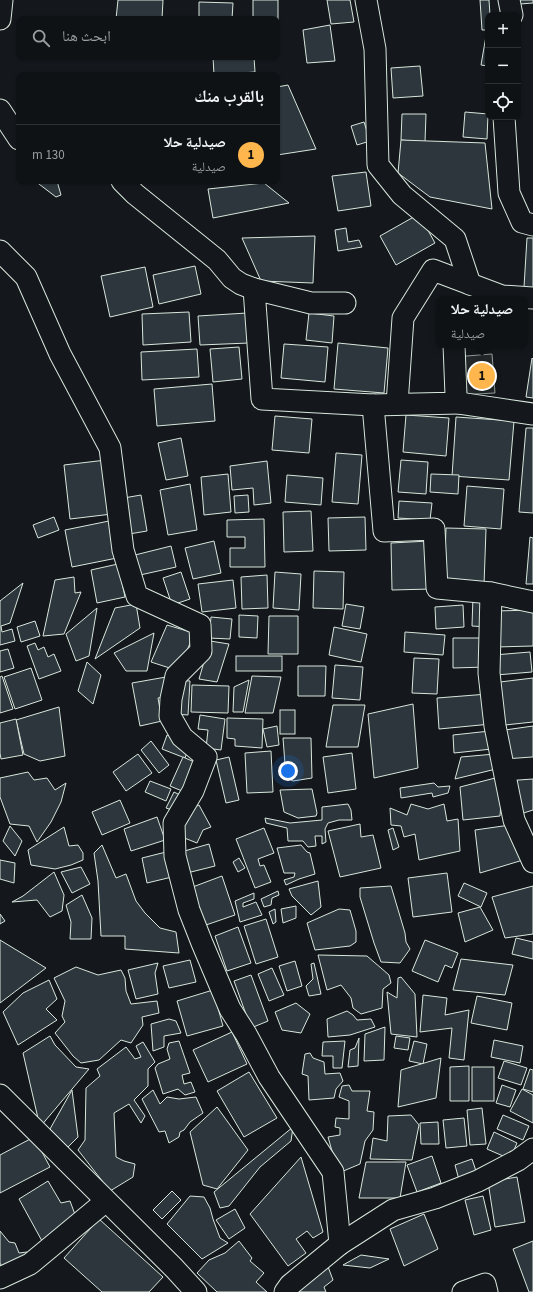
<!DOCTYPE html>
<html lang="ar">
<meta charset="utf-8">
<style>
body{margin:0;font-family:"Source Sans 3","Noto Naskh Arabic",sans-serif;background:#1d2022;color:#f1f3f6;direction:rtl}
.controls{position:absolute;right:12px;top:12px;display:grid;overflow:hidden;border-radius:8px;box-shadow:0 1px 3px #0004}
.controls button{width:36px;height:36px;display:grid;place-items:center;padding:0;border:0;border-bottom:1px solid #2f3234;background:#0f1215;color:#f1f3f6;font:20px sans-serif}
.you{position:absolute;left:288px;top:771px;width:14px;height:14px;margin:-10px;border:3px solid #fff;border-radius:50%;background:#1a73e8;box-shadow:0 0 0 6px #1a73e833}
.badge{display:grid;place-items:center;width:26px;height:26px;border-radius:50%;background:#ffb74d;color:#111;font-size:13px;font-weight:700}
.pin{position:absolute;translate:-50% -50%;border:2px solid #fff;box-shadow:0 1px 4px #0006}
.popup{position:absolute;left:436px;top:296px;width:92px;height:52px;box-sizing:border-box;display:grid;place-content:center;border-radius:8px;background:#0f1215;filter:drop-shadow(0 1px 3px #0005);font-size:13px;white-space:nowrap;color:#9b9ea0}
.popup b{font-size:15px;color:#f1f3f6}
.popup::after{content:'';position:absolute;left:50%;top:100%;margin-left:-8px;border:8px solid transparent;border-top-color:#0f1215}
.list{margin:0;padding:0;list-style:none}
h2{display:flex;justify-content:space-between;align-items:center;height:52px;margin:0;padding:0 16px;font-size:17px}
h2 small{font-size:13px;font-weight:400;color:#9b9ea0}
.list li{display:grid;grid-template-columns:26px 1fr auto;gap:12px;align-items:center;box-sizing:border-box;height:60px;padding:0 16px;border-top:1px solid #2f3234}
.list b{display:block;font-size:15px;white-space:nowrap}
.list p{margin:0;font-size:13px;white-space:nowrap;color:#9b9ea0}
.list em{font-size:13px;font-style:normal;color:#9b9ea0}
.icon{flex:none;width:22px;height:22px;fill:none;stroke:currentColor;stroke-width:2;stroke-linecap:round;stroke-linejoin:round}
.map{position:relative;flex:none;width:533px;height:1292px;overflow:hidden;direction:ltr}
.search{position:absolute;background:#0f1215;box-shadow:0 1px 3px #0004;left:16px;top:16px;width:264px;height:44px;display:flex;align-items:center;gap:10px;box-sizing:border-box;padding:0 14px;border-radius:8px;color:#9b9ea0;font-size:15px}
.panel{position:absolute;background:#0f1215;box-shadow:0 1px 3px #0004;left:16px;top:72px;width:264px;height:112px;border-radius:8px;direction:rtl}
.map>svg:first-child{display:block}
.parking{fill:#24282b;stroke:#939e99}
.building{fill:#2c363c;stroke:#d8e6dc}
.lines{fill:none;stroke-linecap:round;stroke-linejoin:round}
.minor-casing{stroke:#d8e6dc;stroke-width:23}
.minor{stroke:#14181c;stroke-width:21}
</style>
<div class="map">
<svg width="533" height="1292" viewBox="0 0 533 1292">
<rect width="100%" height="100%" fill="#14181c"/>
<polygon class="parking" points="492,354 495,393 456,395 454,357"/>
<g class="building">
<polygon points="118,0 163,0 162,19 116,19"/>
<polygon points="253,0 278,0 278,23 277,23 277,19 253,19"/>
<polygon points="327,0 350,0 354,22 331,24"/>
<polygon points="480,0 489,0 490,15 488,15 488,30 482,30"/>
<polygon points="519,0 533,0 533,3 520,4"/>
<polygon points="199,2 233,3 232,19 199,19"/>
<polygon points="330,25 335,61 307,63 303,30"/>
<polygon points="486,36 488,36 488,66 481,65"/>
<polygon points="213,57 254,57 255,72 214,75"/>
<polygon points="420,66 423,96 393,98 391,68"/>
<polygon points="288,85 316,149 277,155 277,87"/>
<polygon points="465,112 488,114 487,139 463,137"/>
<polygon points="402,114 426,114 425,142 401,140"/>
<polygon points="364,122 370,141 357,145 351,126"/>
<polygon points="401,140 485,143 492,209 430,197 398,173"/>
<polygon points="366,172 371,206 338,211 332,176"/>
<polygon points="35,181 57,181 61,195 56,197"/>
<polygon points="206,181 250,181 206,183"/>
<polygon points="264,183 289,203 213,218 208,189"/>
<polygon points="419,214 435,243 396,265 380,236"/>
<polygon points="346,228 348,242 359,240 362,247 338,251 335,230"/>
<polygon points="315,236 313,283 261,281 242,238"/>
<polygon points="527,238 533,238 533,288 524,287"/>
<polygon points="195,266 201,294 159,304 153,275"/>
<polygon points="145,267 153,307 110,317 101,276"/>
<polygon points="189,312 191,342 143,345 142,314"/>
<polygon points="247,313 249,343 200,345 198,316"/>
<polygon points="309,313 334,316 332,343 306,340"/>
<polygon points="338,343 388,348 384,393 334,389"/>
<polygon points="284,344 328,347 325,382 281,378"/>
<polygon points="239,347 242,379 213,382 210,349"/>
<polygon points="197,349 199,377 142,380 141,352"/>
<polygon points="532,358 533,359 533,398 526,397"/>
<polygon points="212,384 215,421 157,426 154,389"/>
<polygon points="406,415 449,418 446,456 403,452"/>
<polygon points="275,416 312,419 309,453 272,450"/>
<polygon points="456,417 514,421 509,480 452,476"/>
<polygon points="526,428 533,428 533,513 519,512"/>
<polygon points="181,438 188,476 166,480 158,443"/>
<polygon points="336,453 362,455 358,504 332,502"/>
<polygon points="106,460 112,514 70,519 64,465"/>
<polygon points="401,460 428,462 426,494 398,492"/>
<polygon points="267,461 271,503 254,505 253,488 232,490 230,466"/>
<polygon points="228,474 231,512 204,515 201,477"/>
<polygon points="431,474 459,475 458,494 430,492"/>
<polygon points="287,475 323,478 321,505 285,502"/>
<polygon points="190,484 197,530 168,535 160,490"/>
<polygon points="467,486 504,489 501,529 464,526"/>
<polygon points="141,495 147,531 123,535 118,499"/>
<polygon points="248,495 249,512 235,513 234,496"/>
<polygon points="399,501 432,503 430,520 398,518"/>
<polygon points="311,511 313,551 284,552 283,512"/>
<polygon points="54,517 59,530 38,538 33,525"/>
<polygon points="365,517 366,550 329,551 328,518"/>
<polygon points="264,519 265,567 230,567 230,548 245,548 245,537 227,537 227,520"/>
<polygon points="109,521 117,558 72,567 65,530"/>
<polygon points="446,528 486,529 484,585 444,584"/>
<polygon points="530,537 533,538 533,584 526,584"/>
<polygon points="214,541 221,573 193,579 185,548"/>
<polygon points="429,541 431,589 392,590 391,543"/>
<polygon points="171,546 176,567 140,575 135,555"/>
<polygon points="118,564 125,597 97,603 91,570"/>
<polygon points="314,571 344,572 343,609 313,608"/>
<polygon points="181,572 190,599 172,605 163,578"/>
<polygon points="275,572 301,574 299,610 273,608"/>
<polygon points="267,575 268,608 242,609 241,577"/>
<polygon points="74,577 75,593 81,592 64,634 43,636 55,580"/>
<polygon points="233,580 236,608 202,612 198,584"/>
<polygon points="23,583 10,623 1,626 2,632 12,629 15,641 0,645 0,601"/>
<polygon points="473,596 489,596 488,627 472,626"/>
<polygon points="136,604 140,628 95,659 115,608"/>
<polygon points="346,604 364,607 360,629 342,626"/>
<polygon points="463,605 464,627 436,629 435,607"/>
<polygon points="97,608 89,656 76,661 66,634"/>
<polygon points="533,610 533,646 496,647 495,611"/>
<polygon points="239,615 258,616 257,638 239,637"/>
<polygon points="269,616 298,616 298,654 268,654"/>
<polygon points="211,617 232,619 230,639 209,638"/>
<polygon points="35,621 40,636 21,642 17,627"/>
<polygon points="167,625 194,633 179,671 151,662"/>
<polygon points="334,627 367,634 361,662 329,655"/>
<polygon points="405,632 445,635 443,655 404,652"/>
<polygon points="154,633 147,671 126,671 114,653"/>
<polygon points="453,638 486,638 486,667 453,668"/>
<polygon points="210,641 229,644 217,682 199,679"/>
<polygon points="35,643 38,650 44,647 48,657 54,654 61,671 39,679 27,646"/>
<polygon points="8,649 14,668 0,672 0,651"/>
<polygon points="530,652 532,672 496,675 494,655"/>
<rect x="236" y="656" width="46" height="15"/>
<polygon points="414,658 439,659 437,694 412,693"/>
<polygon points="87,662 101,675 93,704 78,691"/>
<polygon points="335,665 363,667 360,700 332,698"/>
<polygon points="298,666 326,666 325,696 298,696"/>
<polygon points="31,668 42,700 15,709 4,677"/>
<polygon points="2,676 13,709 0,713 0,677"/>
<polygon points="252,676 281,677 273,713 245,713"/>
<polygon points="166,677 169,696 158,698 162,721 140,726 132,683"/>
<polygon points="533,678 533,722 505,725 500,682"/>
<polygon points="177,680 190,681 188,715 175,714"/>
<polygon points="249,680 243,712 233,712 234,687"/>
<polygon points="192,685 229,686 228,713 191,712"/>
<polygon points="488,694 491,724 439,729 437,698"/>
<polygon points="413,704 418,768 374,778 368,714"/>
<polygon points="333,705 365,705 358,747 326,747"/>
<polygon points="59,707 65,756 40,761 24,754 16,720"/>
<rect x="280" y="710" width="15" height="24"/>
<polygon points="200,715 225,719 221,750 206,748 208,730 198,729"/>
<polygon points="227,718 263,719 262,748 235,746 235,739 227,738"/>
<polygon points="16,719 23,755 1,759 0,753 0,723"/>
<polygon points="277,726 279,745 267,747 263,729"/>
<polygon points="533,726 533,765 511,768 505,730"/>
<polygon points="490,731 492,749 454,753 453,735"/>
<polygon points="167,735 190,744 185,758 162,749"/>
<polygon points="283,738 311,738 312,778 293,781 286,777"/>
<polygon points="151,741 169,765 159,773 141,750"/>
<polygon points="271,751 273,792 247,793 245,753"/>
<polygon points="352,753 356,789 328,793 323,757"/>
<polygon points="138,754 152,773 126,791 113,772"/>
<polygon points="495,754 496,769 455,779 461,757"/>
<polygon points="183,757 199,764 187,793 170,786"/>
<polygon points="229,757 239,800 226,803 216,760"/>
<polygon points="28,772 34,780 47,778 55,790 66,783 61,802 51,822 37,842 29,826 10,824 0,797 0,778"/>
<polygon points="533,773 533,810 514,816 515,776"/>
<polygon points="503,776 500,816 463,820 460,787"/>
<polygon points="150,781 171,789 166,801 145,792"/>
<polygon points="434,783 438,787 450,786 448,793 433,797 432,793 401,798 400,788"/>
<polygon points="312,789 317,813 316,816 298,818 284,812 280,790"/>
<polygon points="174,792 182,796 175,811 166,808"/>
<polygon points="120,800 130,823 102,835 92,812"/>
<polygon points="348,804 351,810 352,820 339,820 328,823 325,829 326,842 322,844 322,836 315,836 316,846 308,847 303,841 288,841 287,828 266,823 265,818 290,823 322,820 322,807"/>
<polygon points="411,804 428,809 444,804 447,821 458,819 460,851 419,860 415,834 404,837 401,826 391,825 390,808 407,815"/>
<polygon points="199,805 211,827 203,830 197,843 182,837 180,824 190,809"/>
<polygon points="157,817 165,840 131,851 124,829"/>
<polygon points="360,824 361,837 373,835 381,868 340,877 328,831"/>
<polygon points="510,825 523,860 480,873 475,830"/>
<polygon points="10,826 22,841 15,856 3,841"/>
<polygon points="64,827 69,846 78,845 83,853 83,860 71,865 55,869 31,865 28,850"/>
<polygon points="264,828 274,853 258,859 260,866 264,865 271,882 255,888 236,839"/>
<polygon points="393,828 399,847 393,850 388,830"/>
<polygon points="209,844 215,866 187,873 181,852"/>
<polygon points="102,845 116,878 126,874 136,901 145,913 160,928 176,932 179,953 125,949 125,936 101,936 98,881 94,853"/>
<polygon points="301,845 307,852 310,853 315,874 299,879 286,885 284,880 294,877 295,873 284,873 277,848"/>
<polygon points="170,851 176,876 147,883 142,858"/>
<polygon points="239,858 245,868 238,872 233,862"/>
<polygon points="0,860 15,863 14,883 0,879"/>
<polygon points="81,867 90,884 72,893 61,872"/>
<polygon points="54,872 64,895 62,911 50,917 37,900 12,902 23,896"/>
<polygon points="447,873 452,912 413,917 408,878"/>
<polygon points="222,876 235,915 203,926 190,888"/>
<polygon points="318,881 321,907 311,915 292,896 289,889"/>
<polygon points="464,883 487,893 481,907 458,896"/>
<polygon points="391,886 405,933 406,942 410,949 400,963 381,962 374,943 360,897 360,888"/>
<polygon points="533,886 533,934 505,938 492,897"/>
<polygon points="278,891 279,895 272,898 271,905 264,907 261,899"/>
<polygon points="254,893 254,899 243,903 243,907 256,902 262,915 240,922 235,901"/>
<polygon points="82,895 92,918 91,939 70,939 71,922 66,905"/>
<polygon points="296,906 296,918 283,923 281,909"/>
<polygon points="480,907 493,930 465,942 458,913"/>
<polygon points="275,909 276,922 273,924 269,912"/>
<polygon points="339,909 350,910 356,931 356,942 350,946 315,950 307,923"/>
<polygon points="0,914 5,921 0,924"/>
<polygon points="266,919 278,957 256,964 244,926"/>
<polygon points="238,927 251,963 227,971 215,936"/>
<polygon points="516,938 533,942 533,959 512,954"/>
<polygon points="0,940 46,968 0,1003"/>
<polygon points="425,940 458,953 452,968 445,965 438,982 412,971"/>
<polygon points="318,955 367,956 381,968 389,975 391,983 383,989 382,1008 361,1014 353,1008 351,998 341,985 327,990"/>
<polygon points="461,959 513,965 505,995 453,990"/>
<polygon points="190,960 196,982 169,988 163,966"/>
<polygon points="295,961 302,986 287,991 279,966"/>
<polygon points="158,963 155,973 158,994 136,999 128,970"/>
<polygon points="314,963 321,994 309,996 306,986 313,979 311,964"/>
<polygon points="76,967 98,975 121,970 125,978 126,991 131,1004 157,1001 159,1013 142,1017 143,1025 131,1043 121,1040 99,1060 81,1063 73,1056 55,1033 65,1022 62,1016 65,1001 54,978"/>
<polygon points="272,968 284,995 269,1001 258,974"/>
<polygon points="251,975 268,1021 251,1028 234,981"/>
<polygon points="401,977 415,994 417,1037 391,1034 387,992 397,998 398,978"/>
<polygon points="49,980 57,999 46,1009 57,1020 18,1045 3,1012 23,993"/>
<polygon points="213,990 223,1026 187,1036 177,1001"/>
<polygon points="423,995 447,998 445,1015 469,1010 464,1060 449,1058 452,1028 420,1032"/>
<polygon points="477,996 512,1003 507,1030 471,1023"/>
<polygon points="296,1003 310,1014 301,1033 282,1030 275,1012"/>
<polygon points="347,1011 353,1015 357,1020 371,1019 375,1027 350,1035 328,1037 327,1019"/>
<polygon points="169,1019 176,1021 181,1033 164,1036 164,1047 153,1051 151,1024"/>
<polygon points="385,1027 384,1060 364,1061 365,1034"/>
<polygon points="232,1032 247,1064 208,1082 193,1050"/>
<polygon points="50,1036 55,1045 76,1067 89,1069 40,1127 23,1053"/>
<polygon points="396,1036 410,1038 408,1050 394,1048"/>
<polygon points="359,1038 358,1066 348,1067 350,1050 355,1048"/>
<polygon points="494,1040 523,1046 520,1063 491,1057"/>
<polygon points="179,1041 190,1073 182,1075 184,1084 191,1082 195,1092 185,1095 178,1089 163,1094 155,1068 158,1064 170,1059 167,1049 169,1043"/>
<polygon points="345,1041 342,1068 333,1068 333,1056 322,1056 323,1042"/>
<polygon points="414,1041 427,1044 423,1064 409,1061"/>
<polygon points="143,1042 155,1062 148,1069 148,1086 134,1100 145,1116 141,1123 129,1104 114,1113 116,1157 124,1161 135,1164 133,1177 110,1191 78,1150 85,1140 86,1088 100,1076 97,1069 126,1047 135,1059 141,1057 136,1046"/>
<polygon points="310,1053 313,1058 324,1062 325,1074 340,1073 343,1081 336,1089 334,1098 309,1100 308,1076 302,1074 305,1054"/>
<polygon points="441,1058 436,1098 398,1107 401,1070"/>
<polygon points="504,1061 527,1068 521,1085 498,1078"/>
<polygon points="469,1066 469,1101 450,1101 450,1067"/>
<rect x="472" y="1067" width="22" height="34"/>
<polygon points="530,1069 533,1070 533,1092 523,1089"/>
<polygon points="249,1072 277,1118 244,1137 217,1091"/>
<polygon points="349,1085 352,1091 370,1091 367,1111 374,1112 373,1130 365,1141 360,1164 341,1172 334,1158 328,1137 340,1135 340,1128 335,1127 336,1118 349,1119 349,1101 339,1097 342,1086"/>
<polygon points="502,1085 516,1090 510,1107 496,1103"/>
<polygon points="522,1089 533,1095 533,1123 510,1111"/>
<polygon points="72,1090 78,1137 68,1147 50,1129"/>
<polygon points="153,1090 160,1104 167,1097 179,1099 196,1097 203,1113 190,1122 184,1130 180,1132 179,1137 169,1143 165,1131 159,1132 142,1099"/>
<polygon points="217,1107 248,1150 217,1189 203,1185 190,1132"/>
<polygon points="482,1108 486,1144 470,1145 467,1110"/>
<polygon points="411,1115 419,1125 412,1160 370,1159 373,1138 387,1141 388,1116"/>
<polygon points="503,1115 529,1126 523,1140 497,1129"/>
<polygon points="464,1118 467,1146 446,1148 443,1120"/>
<polygon points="438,1122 439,1144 421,1144 420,1123"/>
<polygon points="293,1127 291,1141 260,1167 229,1206 220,1208 214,1192"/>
<polygon points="494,1132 517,1143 510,1159 487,1149"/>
<polygon points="34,1137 50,1167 0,1193 0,1155"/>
<polygon points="432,1156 441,1183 417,1192 407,1165"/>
<polygon points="301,1157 323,1232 313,1238 307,1231 296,1239 306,1253 288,1266 250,1214"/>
<polygon points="472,1159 477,1174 459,1180 455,1165"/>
<polygon points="366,1162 406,1162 400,1198 359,1198"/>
<polygon points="517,1177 525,1222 495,1227 488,1182"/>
<polygon points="48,1181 61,1203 70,1201 77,1220 42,1241 19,1199"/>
<polygon points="172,1191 181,1200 162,1219 153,1210"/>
<polygon points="190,1196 204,1197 210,1208 213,1219 220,1238 228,1243 202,1259 167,1224"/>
<polygon points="483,1196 491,1230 474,1235 465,1200"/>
<polygon points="235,1209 245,1228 229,1239 216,1220"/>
<polygon points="424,1214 438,1249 404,1266 390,1229"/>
<polygon points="99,1219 163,1277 149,1292 102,1292 64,1258"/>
<polygon points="0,1231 9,1242 15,1243 19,1253 27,1252 28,1259 3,1269 0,1263"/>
<polygon points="239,1241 252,1258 250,1261 264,1273 256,1282 267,1292 217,1292 197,1273 209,1260 225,1253"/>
<polygon points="533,1241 533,1292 529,1292 513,1249"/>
<polygon points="361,1255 389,1259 370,1268 343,1265"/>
<polygon points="327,1264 333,1280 324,1287 326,1292 297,1292"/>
</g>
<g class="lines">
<g class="minor-casing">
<g id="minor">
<polyline points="366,0 375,49 378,165 402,195 455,239 470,284"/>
<polyline points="509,0 512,15"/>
<polyline points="0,19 2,0"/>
<polyline points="0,110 19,139"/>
<polyline points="504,117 509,193 522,222 533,225"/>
<polyline points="122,181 135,194 217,260 232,278 241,284 254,289"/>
<polyline points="0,251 26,277 60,354 110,448 123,550 137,596 200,625 201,651 176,676 171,699 170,716 182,737 206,757 193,791 174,823 175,856 189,910 202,943 230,1009 246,1034 269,1077 333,1172 340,1244"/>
<polyline points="345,303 311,303 254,289 262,399 373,405"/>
<polyline points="454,345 456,395 459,403 373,405 384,531 434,529 437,588 491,593 533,602"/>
<polyline points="459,403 533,414"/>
<polyline points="397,404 403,318 433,270 502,296 533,298"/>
<polyline points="491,593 489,673 495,726 514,820 533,862"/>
<polyline points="505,770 533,768"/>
<polyline points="0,1095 174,1268 196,1292"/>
<polyline points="0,1278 30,1264 106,1201"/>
<polyline points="285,1292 290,1285 340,1244 393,1210 435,1198 478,1181 518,1160 533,1149"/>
<polyline points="463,1292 485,1284 487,1292"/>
</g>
</g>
<use href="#minor" class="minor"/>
</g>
</svg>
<div class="controls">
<button>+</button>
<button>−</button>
<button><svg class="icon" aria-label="locate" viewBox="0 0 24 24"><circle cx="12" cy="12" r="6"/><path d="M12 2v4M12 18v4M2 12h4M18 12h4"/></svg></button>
</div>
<div class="you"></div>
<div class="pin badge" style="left:482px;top:376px">1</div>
<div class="popup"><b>صيدلية حلا</b>صيدلية</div>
<div class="search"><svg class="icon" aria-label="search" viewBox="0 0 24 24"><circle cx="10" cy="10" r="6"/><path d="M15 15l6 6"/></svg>ابحث هنا</div>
<section class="panel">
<h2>بالقرب منك<small></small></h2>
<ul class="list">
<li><span class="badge">1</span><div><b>صيدلية حلا</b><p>صيدلية</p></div><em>130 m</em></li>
</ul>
</section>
</div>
